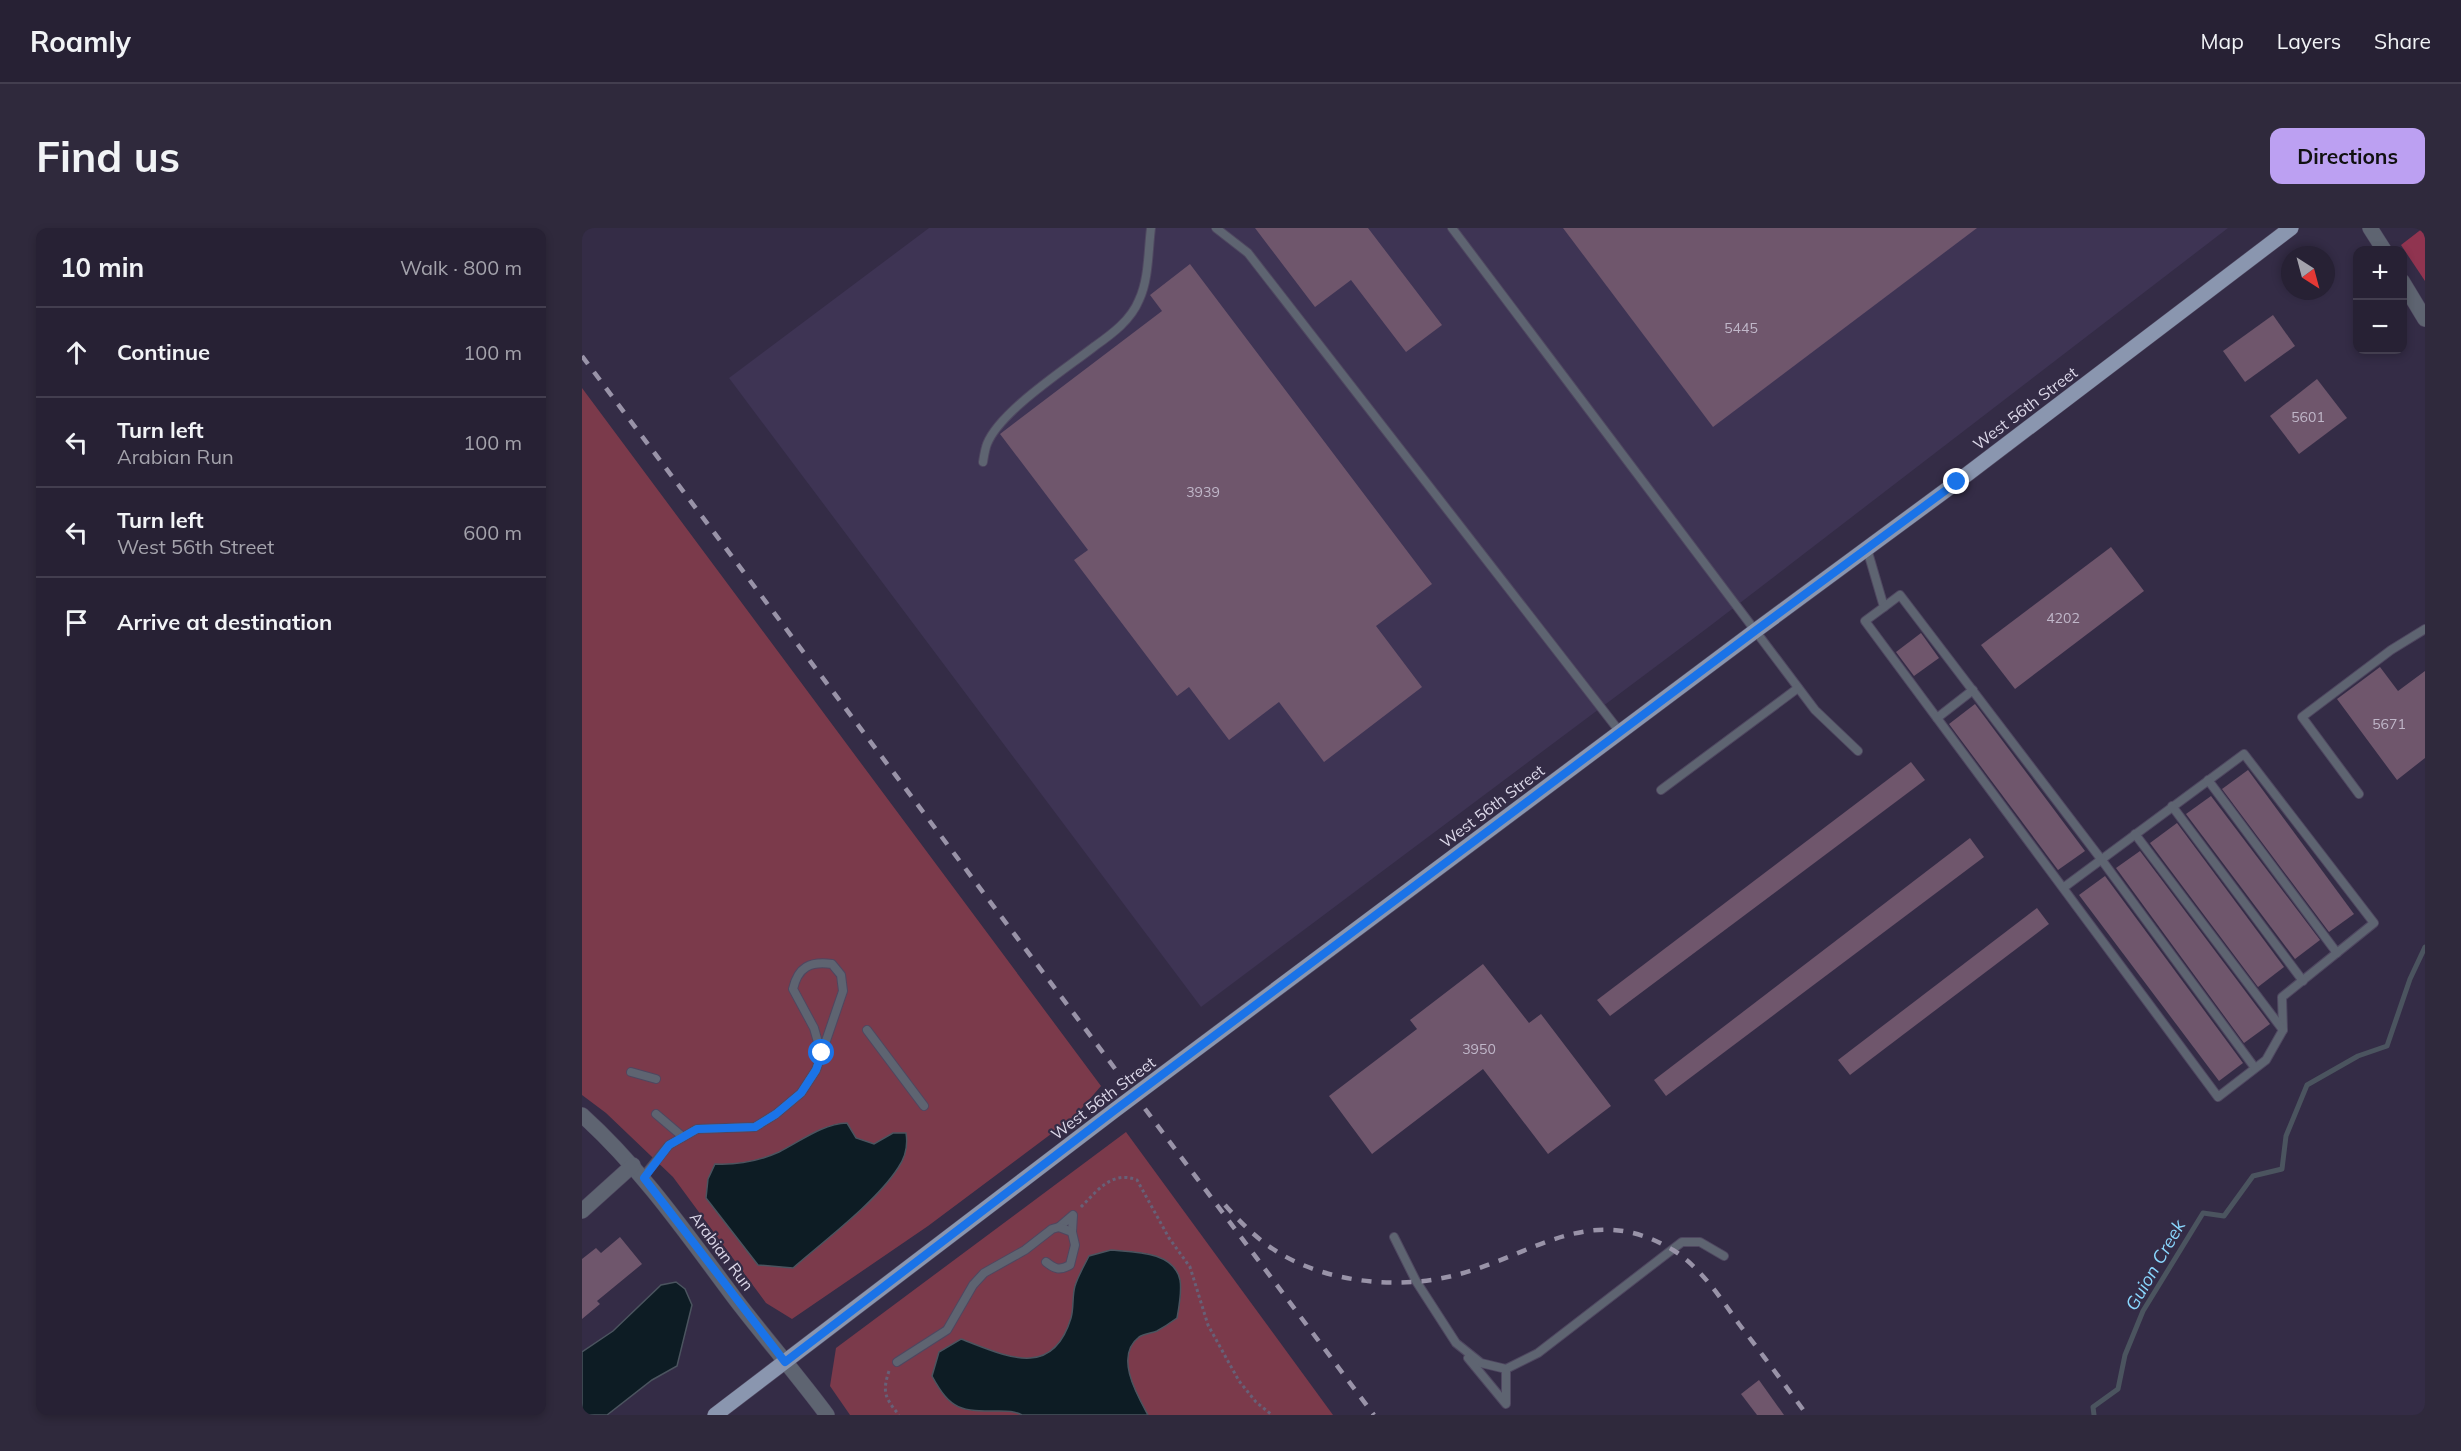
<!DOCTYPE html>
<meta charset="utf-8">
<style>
body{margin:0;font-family:Mulish,sans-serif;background:#2f293c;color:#f1f3f6}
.controls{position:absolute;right:18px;top:18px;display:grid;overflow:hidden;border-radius:12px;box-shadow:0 3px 9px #0003}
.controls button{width:54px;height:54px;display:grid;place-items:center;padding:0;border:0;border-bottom:2px solid #433e4f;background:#272134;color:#f1f3f6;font:30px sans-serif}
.compass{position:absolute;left:1699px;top:18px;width:54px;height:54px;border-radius:50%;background:#272134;box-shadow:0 3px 9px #0003;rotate:144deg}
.stop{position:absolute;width:18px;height:18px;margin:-14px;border:4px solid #1a73e8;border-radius:50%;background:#fff}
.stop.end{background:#1a73e8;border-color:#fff;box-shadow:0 2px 6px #0008}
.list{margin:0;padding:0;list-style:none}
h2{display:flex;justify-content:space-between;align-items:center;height:78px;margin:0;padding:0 24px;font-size:26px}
h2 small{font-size:20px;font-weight:400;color:#a4a3ac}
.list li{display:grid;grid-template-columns:39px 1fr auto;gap:18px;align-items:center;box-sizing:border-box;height:90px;padding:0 24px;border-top:2px solid #433e4f}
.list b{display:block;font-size:22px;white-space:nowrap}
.list p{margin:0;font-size:20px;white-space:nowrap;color:#a4a3ac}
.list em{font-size:20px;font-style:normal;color:#a4a3ac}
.icon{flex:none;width:33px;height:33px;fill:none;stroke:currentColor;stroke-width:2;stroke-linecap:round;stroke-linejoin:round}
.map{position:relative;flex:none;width:1843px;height:1187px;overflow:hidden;border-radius:12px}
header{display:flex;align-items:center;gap:36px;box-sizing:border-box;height:84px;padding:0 30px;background:#272134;border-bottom:2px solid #433e4f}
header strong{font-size:28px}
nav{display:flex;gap:33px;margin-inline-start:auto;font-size:21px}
.intro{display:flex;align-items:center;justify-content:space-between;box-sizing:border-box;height:144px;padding:0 36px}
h1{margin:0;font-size:42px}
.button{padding:15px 27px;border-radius:12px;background:#bca0f2;color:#111;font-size:21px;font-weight:700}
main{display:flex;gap:36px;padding:0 36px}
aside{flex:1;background:#272134;border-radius:12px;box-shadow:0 3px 9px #0003}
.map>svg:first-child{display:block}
.built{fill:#3e3454}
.green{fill:#7b3a4b}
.forest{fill:#903450}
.water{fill:#0d1c24;stroke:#4b545f;stroke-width:1.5}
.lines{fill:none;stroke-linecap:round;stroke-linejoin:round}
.stream{stroke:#4b545f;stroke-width:5}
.building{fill:#6f566c}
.service-casing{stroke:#4f4760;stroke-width:10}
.minor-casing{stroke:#4f4760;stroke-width:16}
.tertiary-casing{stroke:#4f4760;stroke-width:16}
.primary-casing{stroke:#4f4760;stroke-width:16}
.path{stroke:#676077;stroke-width:3;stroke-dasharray:3 3;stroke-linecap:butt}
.service{stroke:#5e6471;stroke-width:8}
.minor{stroke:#5e6471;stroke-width:15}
.tertiary{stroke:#5e6471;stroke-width:15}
.primary{stroke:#8a96af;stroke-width:15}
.rail{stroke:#9993a8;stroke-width:4.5;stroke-dasharray:10 10;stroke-linecap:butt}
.route{stroke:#1a73e8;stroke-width:8}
.labels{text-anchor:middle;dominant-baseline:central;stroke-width:4.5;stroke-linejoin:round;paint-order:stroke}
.number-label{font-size:14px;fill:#c0b7c9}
.street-label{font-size:16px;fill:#dbd7e8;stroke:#342c46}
.water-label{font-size:18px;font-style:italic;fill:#8ad7fe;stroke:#342c46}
</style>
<header>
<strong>Roamly</strong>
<nav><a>Map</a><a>Layers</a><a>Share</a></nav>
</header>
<div class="intro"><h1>Find us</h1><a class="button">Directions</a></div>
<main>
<aside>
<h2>10 min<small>Walk · 800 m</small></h2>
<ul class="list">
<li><svg class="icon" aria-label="ahead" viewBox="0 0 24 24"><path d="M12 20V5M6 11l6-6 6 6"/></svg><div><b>Continue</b></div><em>100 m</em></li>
<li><svg class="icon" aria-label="left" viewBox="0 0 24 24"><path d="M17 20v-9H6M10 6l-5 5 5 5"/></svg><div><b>Turn left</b><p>Arabian Run</p></div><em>100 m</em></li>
<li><svg class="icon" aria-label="left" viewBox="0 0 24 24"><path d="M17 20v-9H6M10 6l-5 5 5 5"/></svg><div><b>Turn left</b><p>West 56th Street</p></div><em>600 m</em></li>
<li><svg class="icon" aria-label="arrive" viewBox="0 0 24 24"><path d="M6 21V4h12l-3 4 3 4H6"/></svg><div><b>Arrive at destination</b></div></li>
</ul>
</aside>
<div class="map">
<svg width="1843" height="1187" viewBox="0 0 1843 1187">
<rect width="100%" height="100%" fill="#342c46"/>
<polygon class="built" points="347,0 1646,0 1124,401 619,779 147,150"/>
<g class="green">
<polygon points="0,160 519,858 493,888 346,998 210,1091 184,1075 91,949 24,885 0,867"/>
<polygon points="544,904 751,1187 268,1187 248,1158 254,1120"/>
</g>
<polygon class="forest" points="1841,0 1843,0 1843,53 1819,17"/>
<g class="water">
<path d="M265 895 274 910 292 916 311 905H324C326 917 323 930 316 940 294 974 242 1013 211 1040L176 1037 124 970 126 951 133 936C155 937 177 933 197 924 219 913 240 896 265 895Z"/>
<path d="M529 1022C551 1024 592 1023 598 1052 600 1064 597 1079 595 1090 588 1095 582 1099 575 1103 570 1105 562 1106 557 1109 532 1128 555 1167 566 1187H440C432 1183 426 1183 417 1183 379 1183 369 1183 350 1148L357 1124 379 1111C422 1127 470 1153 489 1090 492 1080 490 1068 493 1058 496 1048 502 1038 507 1028Z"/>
<polygon points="94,1054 103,1061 110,1077 95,1138 70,1152 25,1187 0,1187 0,1124 31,1103 79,1057"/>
</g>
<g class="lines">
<polyline class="stream" points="1512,1187 1511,1179 1536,1161 1543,1127 1561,1083 1621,985 1642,988 1671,948 1700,941 1704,908 1725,857 1776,828 1805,818 1828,751 1843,719"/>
</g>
<g class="building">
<polygon points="673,0 786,0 860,97 824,124 769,52 733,79"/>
<polygon points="981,0 1395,0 1131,199"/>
<polygon points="608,36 850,356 794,398 840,459 742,534 697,474 647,512 607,459 595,468 492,332 506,322 418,206 580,83 568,67"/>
<polygon points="1691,87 1713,118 1663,154 1641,123"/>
<polygon points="1735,151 1765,190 1717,226 1688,188"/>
<polygon points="1529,319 1562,363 1433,461 1399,417"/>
<polygon points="1339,405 1357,430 1332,448 1314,424"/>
<polygon points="1798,439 1816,463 1843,443 1843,530 1815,552 1755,471"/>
<polygon points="1393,476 1503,623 1476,642 1367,496"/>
<polygon points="1329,534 1343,552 1028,788 1015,772"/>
<polygon points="1666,542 1772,686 1747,704 1640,561"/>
<polygon points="1629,568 1738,712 1713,731 1604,586"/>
<polygon points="1595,595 1702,739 1676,759 1568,615"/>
<polygon points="1388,610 1402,629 1084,868 1072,852"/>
<polygon points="1558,623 1688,796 1662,815 1534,640"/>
<polygon points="1523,648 1661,835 1637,853 1497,667"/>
<polygon points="1455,680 1467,696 1268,847 1256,832"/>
<polygon points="901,736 947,795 959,786 1029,878 966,926 901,841 790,926 747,868 835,801 828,792"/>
<polygon points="38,1009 60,1036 15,1073 18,1076 0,1091 0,1031 14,1020 19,1025"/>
<polygon points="1177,1152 1202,1187 1175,1187 1159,1166"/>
</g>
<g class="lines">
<g class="service-casing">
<g id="service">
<polyline points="634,0 666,25 1038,504"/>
<polyline points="870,0 1233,482 1276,523"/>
<path d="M401 234C402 228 403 221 405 216 418 183 485 140 513 118 530 106 549 92 557 72 567 51 566 23 569 0"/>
<path d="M1285 321 1302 379 1283 393C1401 552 1519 711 1636 869L1684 832 1701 802 1700 769 1792 695 1662 526 1481 660"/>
<polyline points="1302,379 1318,367 1519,631 1673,840"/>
<polyline points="1355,490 1391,462"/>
<polyline points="1626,552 1755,725"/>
<polyline points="1079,562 1216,460"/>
<polyline points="1777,566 1720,489 1809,422 1843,401"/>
<polyline points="1590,578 1721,753"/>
<polyline points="1553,606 1701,802"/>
<polyline points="285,802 342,878"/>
<polyline points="49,844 74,851"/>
<polyline points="74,886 101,909"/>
<path d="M61 949 87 917 115 901 173 899 194 886 219 865 234 842 261 763 259 747 250 736C228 733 216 739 211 761L232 800 239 825"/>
<polyline points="477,999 491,987 490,1004"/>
<polyline points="812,1009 834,1053 874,1115 899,1135 924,1141 956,1125 1100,1014 1118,1014 1142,1028"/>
<polyline points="886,1130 924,1176 924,1141"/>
<path d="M315 1134 365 1102 391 1057 402 1045 443 1022 470 1001 477 999 490 1004 493 1017 488 1037C477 1043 473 1041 464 1034"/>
</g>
</g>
<g class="minor-casing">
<g id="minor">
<path d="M0 887C60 941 106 1008 154 1072 184 1111 216 1148 245 1187"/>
<polyline points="0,983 51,937"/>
</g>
</g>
<g class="tertiary-casing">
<g id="tertiary">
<polyline points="1788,0 1802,22"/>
<polyline points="1820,53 1843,91"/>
</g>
</g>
<g class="primary-casing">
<polyline id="primary" points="133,1187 533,882 1173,403 1375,254 1709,0"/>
</g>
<g class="path">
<path d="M499 979C515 963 530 942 555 952L587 1010 608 1039 626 1097 657 1153 674 1174 690 1187"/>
<path d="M307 1143C300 1164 303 1170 317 1187"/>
</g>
<use href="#service" class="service"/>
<use href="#minor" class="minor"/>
<use href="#tertiary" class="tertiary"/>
<use href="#primary" class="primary"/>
<g class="rail">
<polyline points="0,128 792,1187"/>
<path d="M643 977C658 994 675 1011 694 1023 744 1055 817 1062 874 1047 950 1028 1009 972 1091 1022 1119 1040 1138 1069 1157 1096 1180 1126 1203 1157 1225 1187"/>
</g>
</g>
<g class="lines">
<polyline class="route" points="240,825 234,842 219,865 194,886 173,899 115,901 87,917 62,950 203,1134 533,882 1173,403 1375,254"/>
</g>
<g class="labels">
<g class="number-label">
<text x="1159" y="100">5445</text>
<text x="1726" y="189">5601</text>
<text x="621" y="264">3939</text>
<text x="1481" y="390">4202</text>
<text x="1807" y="496">5671</text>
<text x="897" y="821">3950</text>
</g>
<g class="street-label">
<text transform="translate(1443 180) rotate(-37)">West 56th Street</text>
<text transform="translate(910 578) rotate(-37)">West 56th Street</text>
<text transform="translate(521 870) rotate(-37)">West 56th Street</text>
<text transform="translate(140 1023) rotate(53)">Arabian Run</text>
</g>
<g class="water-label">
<text transform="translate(1573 1037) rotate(-60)">Guion Creek</text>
</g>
</g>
</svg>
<div class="controls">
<button>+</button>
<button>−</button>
</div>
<svg class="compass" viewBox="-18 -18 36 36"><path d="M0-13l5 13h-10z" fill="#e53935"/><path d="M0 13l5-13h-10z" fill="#a4a3ac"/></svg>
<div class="stop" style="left:240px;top:825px"></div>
<div class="stop end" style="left:1375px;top:254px"></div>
</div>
</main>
